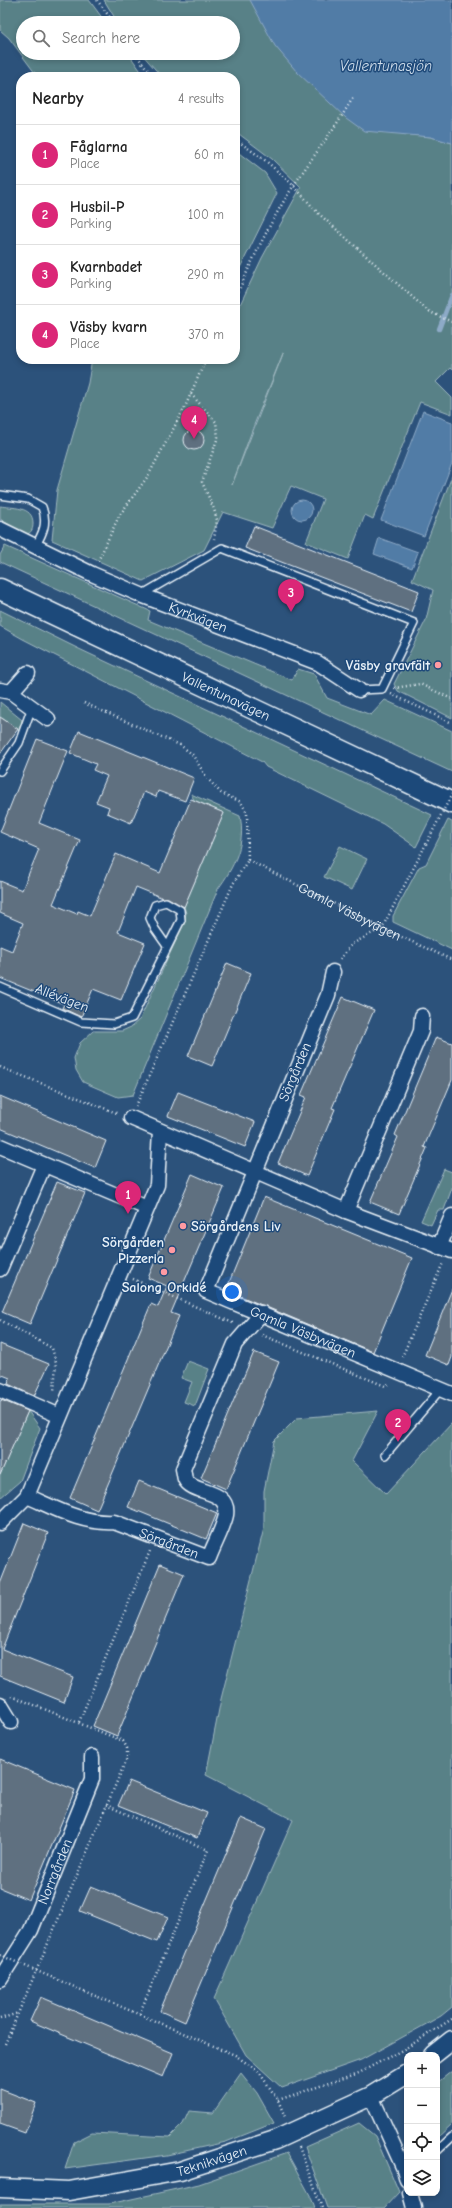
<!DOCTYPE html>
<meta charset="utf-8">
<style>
body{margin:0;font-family:"Comic Neue",sans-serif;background:#f2f2f2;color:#222}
.controls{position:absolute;right:12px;bottom:12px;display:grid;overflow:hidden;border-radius:8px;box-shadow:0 2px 6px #0003}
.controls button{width:36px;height:36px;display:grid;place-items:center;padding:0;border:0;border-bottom:1px solid #e0e0e0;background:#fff;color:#222;font:20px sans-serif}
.you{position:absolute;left:232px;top:1292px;width:14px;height:14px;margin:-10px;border:3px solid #fff;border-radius:50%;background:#1a73e8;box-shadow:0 0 0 6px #1a73e833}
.badge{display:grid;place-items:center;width:26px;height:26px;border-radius:50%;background:#db2777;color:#fff;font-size:13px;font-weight:700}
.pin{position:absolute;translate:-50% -33px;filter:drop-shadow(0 1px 2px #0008)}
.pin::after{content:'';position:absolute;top:21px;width:14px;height:12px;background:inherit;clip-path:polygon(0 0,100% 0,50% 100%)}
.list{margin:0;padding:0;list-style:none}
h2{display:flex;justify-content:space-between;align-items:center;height:52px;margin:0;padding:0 16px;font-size:17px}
h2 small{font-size:13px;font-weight:400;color:#767676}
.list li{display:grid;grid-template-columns:26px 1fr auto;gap:12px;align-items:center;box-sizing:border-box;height:60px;padding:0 16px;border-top:1px solid #e0e0e0}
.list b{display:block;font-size:15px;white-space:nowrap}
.list p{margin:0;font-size:13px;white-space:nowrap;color:#767676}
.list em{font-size:13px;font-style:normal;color:#767676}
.icon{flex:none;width:22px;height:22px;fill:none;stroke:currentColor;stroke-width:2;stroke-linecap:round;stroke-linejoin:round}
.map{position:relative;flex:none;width:452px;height:2208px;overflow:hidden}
.search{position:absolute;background:#fff;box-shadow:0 2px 6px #0003;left:16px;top:16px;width:224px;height:44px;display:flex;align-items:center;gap:10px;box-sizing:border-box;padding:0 14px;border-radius:22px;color:#767676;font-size:15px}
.panel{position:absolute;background:#fff;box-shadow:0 2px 6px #0003;left:16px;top:72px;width:224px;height:292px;border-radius:16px}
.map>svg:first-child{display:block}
.green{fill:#598187;stroke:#a0b9c0;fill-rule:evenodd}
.water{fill:#517ba6;stroke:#8daac7}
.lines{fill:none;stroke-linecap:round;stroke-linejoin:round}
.stream{stroke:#8daac7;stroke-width:4.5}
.building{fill:#5f7080;stroke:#e8f1f8}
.service-casing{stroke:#e8f1f8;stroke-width:10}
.minor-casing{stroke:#e8f1f8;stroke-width:17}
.tertiary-casing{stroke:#e8f1f8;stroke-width:21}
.secondary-casing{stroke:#e8f1f8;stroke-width:23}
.path{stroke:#e8f1f8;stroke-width:2.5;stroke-dasharray:1 3;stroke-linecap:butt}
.service{stroke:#1f4a7a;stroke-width:7}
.minor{stroke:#1f4a7a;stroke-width:14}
.tertiary{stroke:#1f4a7a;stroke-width:18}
.secondary{stroke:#1f4a7a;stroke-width:20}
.path-bridge{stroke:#e8f1f8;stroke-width:2.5;stroke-dasharray:1 3;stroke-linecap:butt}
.poi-dot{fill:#ff9aa2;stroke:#1f4a7a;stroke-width:1.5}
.labels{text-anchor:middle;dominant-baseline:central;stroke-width:3;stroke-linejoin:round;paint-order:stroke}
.street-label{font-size:14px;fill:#e8f1f8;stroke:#1f4a7a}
.poi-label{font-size:14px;font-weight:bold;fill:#e8f1f8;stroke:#1f4a7a;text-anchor:end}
.water-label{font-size:15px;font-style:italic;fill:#d1dfec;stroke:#1f4a7a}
</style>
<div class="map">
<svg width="452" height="2208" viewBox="0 0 452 2208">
<rect width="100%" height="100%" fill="#2c527b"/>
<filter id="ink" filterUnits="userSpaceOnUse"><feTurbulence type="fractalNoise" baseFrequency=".025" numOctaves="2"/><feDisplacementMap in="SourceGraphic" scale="8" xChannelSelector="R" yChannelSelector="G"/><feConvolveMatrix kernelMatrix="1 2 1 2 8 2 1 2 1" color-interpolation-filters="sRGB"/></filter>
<g filter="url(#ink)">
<g class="green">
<polygon points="0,0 89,0 106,23 23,23 23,53 128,53 145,77 38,77 9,38 0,30"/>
<path d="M104 0H269L406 134 431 137 452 143V370L450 368 436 382 452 398V414L420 402 373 519 365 515 348 559 306 542 323 499 291 486 272 528 223 512 204 550 143 581 52 540 57 490 88 383 92 359H235V309L237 311 262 258 301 187 272 159 235 131V77H162L141 53H233V23H118ZM284 351 232 485 254 425Z"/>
<polygon points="235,150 265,173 277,193 235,278"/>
<polygon points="452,476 452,718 398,691 394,684 426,620 433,590 412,580"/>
<path d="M0 506C12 508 33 506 33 523 33 529 32 532 26 535L0 519Z"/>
<polygon points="5,546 150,611 148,620 292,680 298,669 314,674 327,698 371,715 385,700 452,731 452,772 0,562 0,555"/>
<polygon points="0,610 77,648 432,815 416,847 383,824 266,767 262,762 23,639 0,626"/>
<polygon points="0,702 22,720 19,731 2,718 0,721"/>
<path d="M191 794 240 816C246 844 234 867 218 889L133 1095 118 1097 83 1082 76 1070 74 1058 80 1043 93 1031H122L131 1027 140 1019 184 923 186 913 184 907 224 813 194 800Z"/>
<polygon points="448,820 452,822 452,950 393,922 393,916 419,867 426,864"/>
<polygon points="340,846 367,859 352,890 324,877"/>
<polygon points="444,1169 452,1172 452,1188 444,1210 438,1210 431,1225 421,1221"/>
<polygon points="188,1361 209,1369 195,1406 184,1402 192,1382 181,1378"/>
<polygon points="28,1411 40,1428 20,1481 0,1498 0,1475"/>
<polygon points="378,1411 352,1461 386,1494 452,1423 452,2007 441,2016 361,2060 282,2088 246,2055 214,1999 293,1820 206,1775 221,1699 264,1528 264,1491 274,1441 297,1418"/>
<polygon points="452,2071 452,2124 437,2138 437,2083"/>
<polygon points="241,2073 257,2093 274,2123 226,2142 167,2155 65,2169 74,2142 92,2133 170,2137 183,2124 189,2111 213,2113"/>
<polygon points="359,2123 375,2136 399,2192 384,2208 327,2208 305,2147"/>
<polygon points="287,2153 312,2199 315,2208 0,2208 0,2204 109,2204 199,2184"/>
</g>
<g class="water">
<polygon points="250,0 452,0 452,143 431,137 364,131 346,118 297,72 275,46"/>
<polygon points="423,411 452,422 452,463 424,536 381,520"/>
<circle cx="302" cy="510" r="10"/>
<polygon points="379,538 418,552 412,568 374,554"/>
</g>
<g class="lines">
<polyline class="stream" points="439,329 452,295"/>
</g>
<g class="building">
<circle cx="194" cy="440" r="10"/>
<polygon points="254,526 419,591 411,612 245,548"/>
<polygon points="0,717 18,729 0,754"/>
<polygon points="79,731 194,778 185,801 158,791 156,797 144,792 131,823 107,813 109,807 96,802 107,776 93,770 96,764 70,753"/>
<polygon points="37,739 68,751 39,823 80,840 53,904 77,914 78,911 90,916 116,854 160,873 191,799 224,813 184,907 168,898 163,898 136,887 118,932 145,943 121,1000 93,989 81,1017 62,1008 64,1004 0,978 0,946 12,951 23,923 0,913 0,881 22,890 39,849 0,832"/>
<polygon points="227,963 251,973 212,1066 188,1056"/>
<polygon points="343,997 374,1010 332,1108 335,1109 307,1176 278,1163 306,1097 301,1095"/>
<polygon points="436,1037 452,1043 452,1080 424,1147 427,1148 399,1214 370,1202 398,1137 395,1135"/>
<polygon points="178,1092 255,1122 245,1147 168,1116"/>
<polygon points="0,1096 106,1141 95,1168 0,1128"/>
<polygon points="192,1174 224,1188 171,1313 179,1316 97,1510 70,1498 151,1304 158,1307 167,1286 148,1278"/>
<polygon points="57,1182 85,1193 30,1324 2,1312"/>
<polygon points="264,1197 412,1258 373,1352 226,1290"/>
<polygon points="452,1289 452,1357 449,1365 425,1355"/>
<polygon points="0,1344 49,1364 34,1396 8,1384 10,1378 0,1374"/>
<polygon points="254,1352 279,1362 226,1489 201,1478"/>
<polygon points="1,1400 28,1411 0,1475 0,1402"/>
<polygon points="139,1481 217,1513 206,1539 128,1507"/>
<polygon points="24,1523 48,1533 2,1649 73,1677 64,1702 0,1676 0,1584"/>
<polygon points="160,1564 184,1574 117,1736 93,1726"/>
<polygon points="0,1759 75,1790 29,1900 0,1888"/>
<polygon points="129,1781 207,1813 197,1838 118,1806"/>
<polygon points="241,1818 266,1829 185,2022 160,2011"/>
<polygon points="91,1886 168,1917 157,1942 80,1911"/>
<polygon points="41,1997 173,2053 163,2077 30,2021"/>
<polygon points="0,2089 36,2103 25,2133 0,2124"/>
</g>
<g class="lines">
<g class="service-casing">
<g id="service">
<path d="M0 495 28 499 42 507C48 523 43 533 35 547"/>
<polyline points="141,595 222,548 414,623 382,689 359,690"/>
<polyline points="0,771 19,743 32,707"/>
<polyline points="0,987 81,1022 114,1024 132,1018 181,920 180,910 166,902 155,905 150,918 155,929 167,946"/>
<polyline points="385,1455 440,1390"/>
<polyline points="437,2151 452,2137"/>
</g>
</g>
<g class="minor-casing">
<g id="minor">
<path id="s2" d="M0 529 92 574 141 595 318 663 359 690"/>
<polyline points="0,690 11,692 48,719"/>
<polyline points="11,692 28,673"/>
<path id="s3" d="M333 972 328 995 206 1291 452 1394"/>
<polyline points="131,1118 346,1211 452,1251"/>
<path id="s4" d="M160 1131 157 1185 27 1496C55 1508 82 1524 114 1522L209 1558C214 1544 223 1529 226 1515 230 1488 192 1495 185 1479 184 1476 184 1472 183 1469L235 1344 262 1313"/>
<polyline points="0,1146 147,1208"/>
<polyline points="346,1211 421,1031 422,1016"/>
<polyline points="439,1247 452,1216"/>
<polyline points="0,1269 44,1165"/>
<polyline points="0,1390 60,1416"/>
<polyline points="0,1523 27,1496"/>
<polyline points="0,1704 11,1722"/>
<path id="s5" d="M0 1979 31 1930 92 1779V1757"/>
<polyline points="371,2096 404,2169 407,2180"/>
<polyline points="410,2193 414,2208"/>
</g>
</g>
<g class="tertiary-casing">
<g id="tertiary">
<polyline points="433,2055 452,2040"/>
<path id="s6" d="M0 2188 69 2191 180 2171 275 2140 371 2096 407 2074"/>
</g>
</g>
<g class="secondary-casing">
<g id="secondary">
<path id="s7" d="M0 589 452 803"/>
</g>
</g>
<g class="path">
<polyline points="97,0 114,23"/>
<polyline points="135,53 153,77"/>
<polyline points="235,139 266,161 294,186 318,213 428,311 452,322"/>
<path d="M235 299C252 260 271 220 294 185 314 155 336 127 354 96"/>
<polyline points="191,394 216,422 218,437 202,482 214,509 217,520 214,539"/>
<polyline points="98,561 119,516 148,476 185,407 206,359"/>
<polyline points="394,688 420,684 452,699"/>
<polyline points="391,694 452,723"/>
<polyline points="84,703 180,745 192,754 207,778 221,793 241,802 247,813 248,860 233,884 136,1106"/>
<path id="s1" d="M248 860 382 928 452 960"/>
<polyline points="340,959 352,944 382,928 424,848"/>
<polyline points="0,1067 119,1114"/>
<polyline points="133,1279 235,1324"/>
<polyline points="0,1320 52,1348 56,1362 54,1392"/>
<polyline points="262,1335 385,1386 390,1383"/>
<polyline points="402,1357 443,1263"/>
<polyline points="79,1722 150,1551"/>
<polyline points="106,1805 208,1850 139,2015"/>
<polyline points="25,1966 235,2055 259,2072 278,2100 285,2117"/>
<polyline points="0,2019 18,2013"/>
<polyline points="5,2044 127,1758 127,1748 123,1741 12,1696"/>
<polyline points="278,2100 359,2073 406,2048 452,2019"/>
<polyline points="299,2147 322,2208"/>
</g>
<use href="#service" class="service"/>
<use href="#minor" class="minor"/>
<use href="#tertiary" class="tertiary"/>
<use href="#secondary" class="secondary"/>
<g class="path-bridge">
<polyline points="424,848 452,794"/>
<polyline points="0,1955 23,1965"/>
</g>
</g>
</g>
<g class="poi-dot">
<circle cx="438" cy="665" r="4"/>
<circle cx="183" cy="1226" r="4"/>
<circle cx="172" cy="1250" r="4"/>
<circle cx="164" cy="1272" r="4"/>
</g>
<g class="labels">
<g class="street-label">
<text stroke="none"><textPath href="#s2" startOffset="217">Kyrkvägen</textPath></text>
<text stroke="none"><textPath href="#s7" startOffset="250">Vallentunavägen</textPath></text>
<text stroke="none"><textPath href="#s1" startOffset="114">Gamla Väsbyvägen</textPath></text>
<text transform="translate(62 998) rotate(21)">Allévägen</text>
<text transform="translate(295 1072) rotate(-67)">Sörgården</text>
<text stroke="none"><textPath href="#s3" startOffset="449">Gamla Väsbyvägen</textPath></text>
<text stroke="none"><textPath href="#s4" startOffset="542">Sörgården</textPath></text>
<text stroke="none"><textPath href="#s5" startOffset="121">Norrgården</textPath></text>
<text stroke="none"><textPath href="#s6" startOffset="215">Teknikvägen</textPath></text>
</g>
<g class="poi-label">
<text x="430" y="665">Väsby gravfält</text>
<text x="191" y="1226" text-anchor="start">Sörgårdens Liv</text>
<text x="164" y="1242">Sörgården<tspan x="164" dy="16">Pizzeria</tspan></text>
<text x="164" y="1287" text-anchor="middle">Salong Orkidé</text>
</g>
<g class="water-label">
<text x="386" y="66">Vallentunasjön</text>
</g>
</g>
</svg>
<div class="controls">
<button>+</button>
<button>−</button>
<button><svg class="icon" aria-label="locate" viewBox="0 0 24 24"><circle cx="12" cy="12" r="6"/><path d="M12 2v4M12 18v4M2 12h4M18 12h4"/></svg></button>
<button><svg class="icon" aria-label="layers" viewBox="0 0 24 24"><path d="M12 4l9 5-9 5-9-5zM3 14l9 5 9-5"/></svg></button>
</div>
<div class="you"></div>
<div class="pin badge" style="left:128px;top:1214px">1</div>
<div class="pin badge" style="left:398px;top:1442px">2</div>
<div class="pin badge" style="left:291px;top:612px">3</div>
<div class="pin badge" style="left:194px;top:439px">4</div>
<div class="search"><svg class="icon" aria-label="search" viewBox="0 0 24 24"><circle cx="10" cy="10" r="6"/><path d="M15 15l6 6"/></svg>Search here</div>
<section class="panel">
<h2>Nearby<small>4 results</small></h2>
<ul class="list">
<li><span class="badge">1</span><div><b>Fåglarna</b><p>Place</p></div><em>60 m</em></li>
<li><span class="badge">2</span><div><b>Husbil-P</b><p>Parking</p></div><em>100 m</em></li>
<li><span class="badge">3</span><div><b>Kvarnbadet</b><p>Parking</p></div><em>290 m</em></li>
<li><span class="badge">4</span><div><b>Väsby kvarn</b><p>Place</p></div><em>370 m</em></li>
</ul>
</section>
</div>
